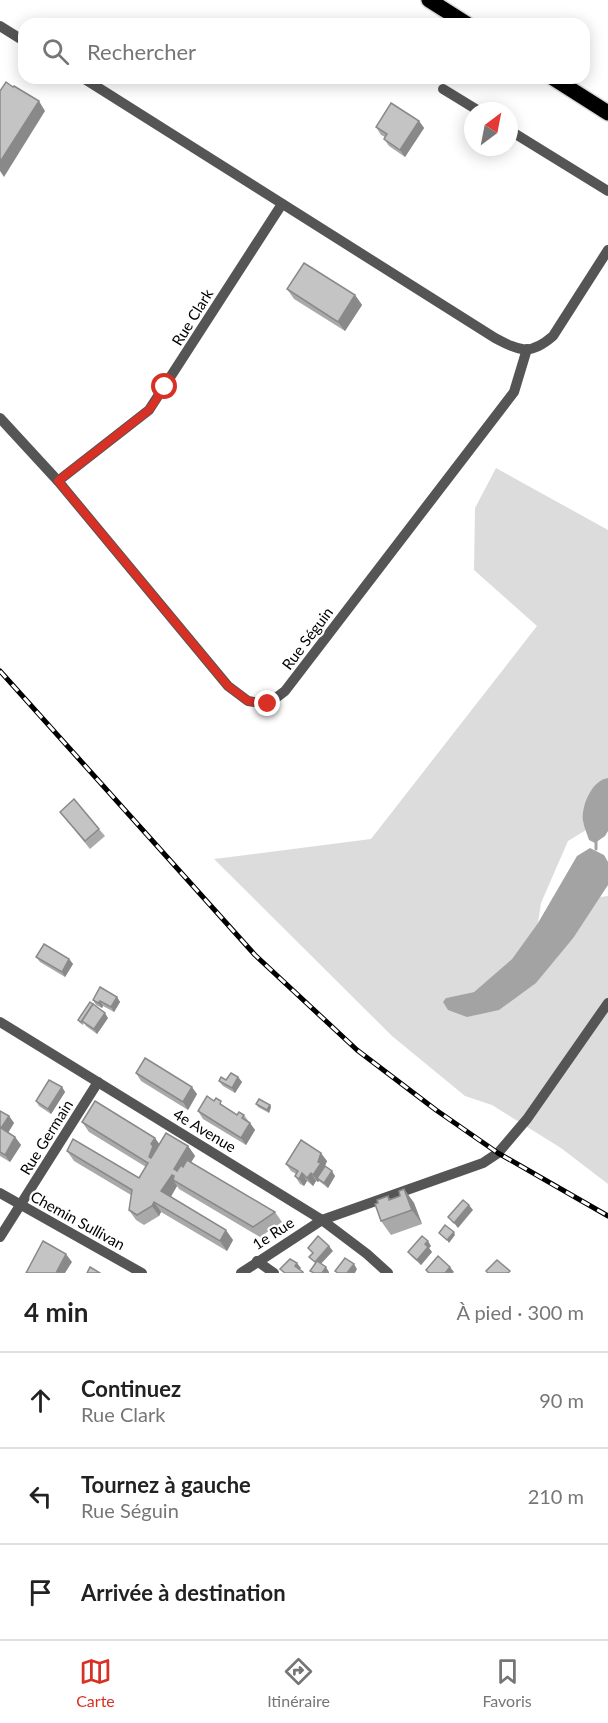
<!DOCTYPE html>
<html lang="fr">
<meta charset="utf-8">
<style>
body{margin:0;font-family:Lato,sans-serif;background:#f2f2f2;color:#222}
.compass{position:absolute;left:464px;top:102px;width:54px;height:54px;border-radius:50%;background:#fff;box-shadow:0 3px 15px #0003;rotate:32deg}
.stop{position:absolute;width:18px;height:18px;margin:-14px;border:4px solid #d93025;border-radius:50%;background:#fff}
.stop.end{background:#d93025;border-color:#fff;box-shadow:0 2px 6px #0008}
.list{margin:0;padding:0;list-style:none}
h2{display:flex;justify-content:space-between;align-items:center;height:78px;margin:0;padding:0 24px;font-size:26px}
h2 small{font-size:20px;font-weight:400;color:#767676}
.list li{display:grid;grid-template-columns:39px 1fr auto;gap:18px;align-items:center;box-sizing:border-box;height:96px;padding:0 24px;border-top:2px solid #e0e0e0}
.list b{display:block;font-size:22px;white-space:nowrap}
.list p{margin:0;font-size:20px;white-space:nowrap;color:#767676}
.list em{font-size:20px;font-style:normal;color:#767676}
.icon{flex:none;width:33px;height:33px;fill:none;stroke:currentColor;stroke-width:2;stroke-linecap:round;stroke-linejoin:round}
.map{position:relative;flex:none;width:608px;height:1273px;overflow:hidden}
.search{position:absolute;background:#fff;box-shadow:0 3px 15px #0003;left:18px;right:18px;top:18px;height:66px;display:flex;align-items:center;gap:15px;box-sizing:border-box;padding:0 21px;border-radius:18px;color:#767676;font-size:22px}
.sheet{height:366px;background:#fff}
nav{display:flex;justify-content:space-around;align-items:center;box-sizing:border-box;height:84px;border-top:2px solid #e0e0e0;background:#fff;font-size:16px;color:#767676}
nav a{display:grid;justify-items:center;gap:3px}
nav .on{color:#d93025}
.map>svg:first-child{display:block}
.green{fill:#dcdcdc}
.water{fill:#a3a3a3}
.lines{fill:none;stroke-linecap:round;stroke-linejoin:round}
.stream{stroke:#a3a3a3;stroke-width:3}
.highway-casing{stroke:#dbdbdb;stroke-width:18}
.minor{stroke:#555;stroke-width:10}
.highway{stroke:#000;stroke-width:15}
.rail-casing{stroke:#000;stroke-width:5}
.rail{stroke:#fff;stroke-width:3;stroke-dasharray:9;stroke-linecap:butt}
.wall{fill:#a9a9a9}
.shaded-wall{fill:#898989}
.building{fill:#c4c4c4;stroke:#898989;stroke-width:1.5}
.route{stroke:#d93025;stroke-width:8}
.labels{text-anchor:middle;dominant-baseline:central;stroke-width:4.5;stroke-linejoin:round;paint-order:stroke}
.street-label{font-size:15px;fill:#000;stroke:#fff}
</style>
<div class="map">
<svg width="608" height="1273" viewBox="0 0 608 1273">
<rect width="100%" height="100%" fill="#fff"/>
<polygon class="green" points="496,468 608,530 608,778 583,822 586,830 568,841 541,903 538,923 512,959 474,992 446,998 448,1010 574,937 600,897 608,896 608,1184 561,1148 492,1105 465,1096 392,1036 214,859 371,839 537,626 474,570 475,508"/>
<g class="water">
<path d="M608 778V831L605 836 595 843 589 840C587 834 584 827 583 821 581 806 592 780 608 778Z"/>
<polygon points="590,848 604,855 608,862 608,885 574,937 536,983 499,1010 467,1017 448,1010 443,1002 446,998 474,992 512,959 538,923 577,856"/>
</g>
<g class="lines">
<polyline class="stream" points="596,849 596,839"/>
<g class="highway-casing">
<g id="highway">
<polyline points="429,0 467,24"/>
<polyline points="553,78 608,113"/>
</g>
</g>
<g class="minor">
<polyline points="0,26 24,41"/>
<path d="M83 78 495 338C520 351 530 356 553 336L608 250"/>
<polyline points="443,89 479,111"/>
<polyline points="509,130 608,191"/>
<polyline points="0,418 58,481 228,686 248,701 268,704 285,691 514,392 527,349"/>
<polyline points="58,481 149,410 282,204"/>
<polyline points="0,1022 322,1220 367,1254 388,1273"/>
<polyline points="0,1193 142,1273"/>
<polyline points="0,1237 98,1082"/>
<polyline points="257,1261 274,1273"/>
<polyline points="241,1273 322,1220 483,1163 498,1153 527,1119 608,1003"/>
</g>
<use href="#highway" class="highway"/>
<g class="rail-casing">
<polyline id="rail" points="0,671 255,955 357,1050 436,1110 498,1153 608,1216"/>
</g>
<use href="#rail" class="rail"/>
</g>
<g class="wall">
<polygon points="419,121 424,128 405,157 389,146 384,139 385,137 381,135 376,127"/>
<polygon points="287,289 355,295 362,305 345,331 294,299"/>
<polygon points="60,812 99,829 105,836 90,849"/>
<polygon points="36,957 69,959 73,964 65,977 40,962"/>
<polygon points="117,997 120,1002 114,1012 103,1006 102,1008 96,1005 93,1000"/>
<polygon points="108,1018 97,1034 86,1026 84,1023 83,1025 80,1023 78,1020"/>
<polygon points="136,1073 197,1094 188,1110 141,1081"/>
<polygon points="238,1077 242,1082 235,1093 223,1086 219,1081 226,1080"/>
<polygon points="62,1087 65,1092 51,1114 39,1106 36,1101"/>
<polygon points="256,1104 270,1105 271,1107 269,1113 258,1107"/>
<polygon points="226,1108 237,1115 244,1115 255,1130 246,1145 203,1119 198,1111"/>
<polygon points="0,1111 9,1116 14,1123 8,1133 15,1137 21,1145 10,1162 0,1156"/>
<polygon points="82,1122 155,1138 159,1144 188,1146 195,1156 191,1162 275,1212 282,1222 260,1237 179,1189 177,1186 171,1197 233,1240 227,1251 161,1212 159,1216 144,1225 136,1220 129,1210 131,1195 74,1161 67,1151 139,1178 146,1167 89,1132"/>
<polygon points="327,1161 325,1166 335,1176 328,1188 319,1181 318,1182 316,1181 313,1186 307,1181 304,1186 300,1184 295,1176 296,1174 291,1171 286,1164"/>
<polygon points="404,1189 414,1203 422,1224 391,1235 381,1221 378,1203 388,1196 390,1199 400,1196"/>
<polygon points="431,1246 429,1248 432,1252 421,1265 412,1257 408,1252"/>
</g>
<g class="shaded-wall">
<polygon points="39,101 45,111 4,177 0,171 0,162"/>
<polygon points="419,121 424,128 405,157 400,150"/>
<polygon points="355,295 362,305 345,331 338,322"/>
<polygon points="69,959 73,964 65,977 62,972"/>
<polygon points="117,997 120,1002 114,1012 111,1007"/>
<polygon points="100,1001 103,1006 102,1008 98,1003"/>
<polygon points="105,1013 108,1018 97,1034 94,1029"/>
<polygon points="238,1077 242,1082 235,1093 232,1088"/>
<polygon points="62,1087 65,1092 51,1114 48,1109"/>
<polygon points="192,1087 197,1094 188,1110 183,1102"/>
<polygon points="270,1105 271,1107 269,1113 267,1110"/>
<polygon points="9,1116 14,1123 6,1136 1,1128"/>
<polygon points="250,1123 255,1130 246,1145 241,1138"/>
<polygon points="15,1137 21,1145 10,1162 5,1155"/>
<polygon points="155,1138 162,1148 156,1167 149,1157 151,1144"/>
<polygon points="188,1146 195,1156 181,1179 174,1169"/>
<polygon points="321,1153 327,1161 324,1168 317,1178 319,1181 318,1182 313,1175"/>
<polygon points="332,1171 335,1176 328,1188 324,1183"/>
<polygon points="302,1173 307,1181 304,1186 299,1179"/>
<polygon points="311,1173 316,1181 313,1186 307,1178"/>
<polygon points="172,1175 177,1182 173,1180 177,1186 168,1201 161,1191"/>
<polygon points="404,1189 414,1203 422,1224 412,1210"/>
<polygon points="154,1202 161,1212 159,1216 152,1206"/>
<polygon points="469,1205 473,1210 458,1228 454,1223"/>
<polygon points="226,1230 233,1240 227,1251 220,1241"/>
<polygon points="454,1232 455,1235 449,1243 447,1240"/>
<polygon points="428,1241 431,1246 429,1248 432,1252 421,1265 417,1260 425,1244"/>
<polygon points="329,1246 333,1251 318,1267 315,1262"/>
<polygon points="66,1254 72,1262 65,1273 56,1273"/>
<polygon points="297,1263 301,1268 299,1271 295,1266"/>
<polygon points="354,1264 357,1269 355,1273 347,1273"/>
<polygon points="326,1267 329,1272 329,1273 322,1273"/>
<polygon points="450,1267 454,1272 453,1273 445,1273"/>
</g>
<g class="building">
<polygon points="6,82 13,87 14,86 39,101 0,162 0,91"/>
<polygon points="391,103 419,121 400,150 384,139 387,134 376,127"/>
<polygon points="304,263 355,295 338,322 287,289"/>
<polygon points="74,799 99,829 85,841 60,812"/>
<polygon points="44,944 69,959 62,972 36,957"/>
<polygon points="100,987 117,997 111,1007 100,1001 98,1003 93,1000"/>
<polygon points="90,1002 93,1004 81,1022 78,1020"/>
<polygon points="93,1004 105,1013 94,1029 82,1021"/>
<polygon points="145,1058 192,1087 183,1102 136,1073"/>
<polygon points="231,1073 238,1077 232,1088 219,1081 221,1077 226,1080"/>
<polygon points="49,1080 62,1087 48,1109 36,1101"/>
<polygon points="207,1096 214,1101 216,1098 221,1101 220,1104 237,1115 239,1112 244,1115 242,1118 250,1123 241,1138 198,1111"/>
<polygon points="259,1099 270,1105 267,1110 256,1104"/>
<polygon points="95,1101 155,1138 151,1144 153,1146 149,1157 151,1158 166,1133 188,1146 174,1169 177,1171 181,1165 183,1167 187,1160 275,1212 253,1227 173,1180 174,1176 172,1175 161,1191 226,1230 220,1241 154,1202 152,1206 137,1215 129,1210 132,1190 67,1151 73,1139 139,1178 148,1163 82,1122"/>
<polygon points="0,1111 9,1116 1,1128 15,1137 5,1155 0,1152"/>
<polygon points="301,1140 321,1153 318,1162 321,1163 313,1175 311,1173 307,1178 302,1173 299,1179 295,1176 298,1171 286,1164"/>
<polygon points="325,1166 332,1171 324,1183 317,1178"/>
<polygon points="404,1189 412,1210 381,1221 375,1204 378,1203 377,1200 388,1196 389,1200 400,1196 399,1191"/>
<polygon points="463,1200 469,1205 454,1223 448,1217"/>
<polygon points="445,1225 454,1232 447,1240 439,1233"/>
<polygon points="318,1236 329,1246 315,1262 309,1257 313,1253 308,1248"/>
<polygon points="422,1236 428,1241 425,1244 428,1247 417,1260 408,1252"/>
<polygon points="43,1241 66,1254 56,1273 26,1273"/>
<polygon points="438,1256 450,1267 445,1273 429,1273 426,1270"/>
<polygon points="345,1258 354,1264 347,1273 338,1273 335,1271"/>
<polygon points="290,1259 297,1263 295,1266 303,1272 303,1273 285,1273 280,1269"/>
<polygon points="497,1260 510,1271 508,1273 488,1273 486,1271"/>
<polygon points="317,1261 326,1267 322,1273 314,1273 310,1271"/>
<polygon points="90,1267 100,1273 87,1273"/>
</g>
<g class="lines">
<polyline class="route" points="165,387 149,410 58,481 228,686 248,701 268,704"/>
</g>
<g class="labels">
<g class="street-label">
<text transform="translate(192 317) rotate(-58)">Rue Clark</text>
<text transform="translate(307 638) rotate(-53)">Rue Séguin</text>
<text transform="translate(205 1130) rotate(31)">4e Avenue</text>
<text transform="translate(46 1137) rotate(-58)">Rue Germain</text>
<text transform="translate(78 1220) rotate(29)">Chemin Sullivan</text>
<text transform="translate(273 1233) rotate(-33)">1e Rue</text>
</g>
</g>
</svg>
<svg class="compass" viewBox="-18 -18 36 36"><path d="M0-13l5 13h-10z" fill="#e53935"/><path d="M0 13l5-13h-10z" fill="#767676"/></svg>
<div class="stop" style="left:165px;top:387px"></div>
<div class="stop end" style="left:268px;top:704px"></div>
<div class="search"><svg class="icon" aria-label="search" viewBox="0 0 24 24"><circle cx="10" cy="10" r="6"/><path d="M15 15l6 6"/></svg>Rechercher</div>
</div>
<section class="sheet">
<h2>4 min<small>À pied · 300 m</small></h2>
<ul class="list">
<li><svg class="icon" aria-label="ahead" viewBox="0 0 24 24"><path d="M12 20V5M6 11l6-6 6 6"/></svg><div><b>Continuez</b><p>Rue Clark</p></div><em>90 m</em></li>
<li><svg class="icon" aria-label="left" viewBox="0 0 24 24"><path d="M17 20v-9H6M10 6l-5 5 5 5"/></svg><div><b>Tournez à gauche</b><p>Rue Séguin</p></div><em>210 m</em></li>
<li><svg class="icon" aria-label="arrive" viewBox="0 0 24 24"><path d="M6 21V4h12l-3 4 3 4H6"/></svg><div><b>Arrivée à destination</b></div></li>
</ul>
</section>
<nav>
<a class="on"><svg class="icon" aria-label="map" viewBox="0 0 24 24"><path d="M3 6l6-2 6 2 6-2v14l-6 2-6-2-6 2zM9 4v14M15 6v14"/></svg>Carte</a>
<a><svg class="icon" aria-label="directions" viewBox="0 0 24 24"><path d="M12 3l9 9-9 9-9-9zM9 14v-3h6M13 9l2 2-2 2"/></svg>Itinéraire</a>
<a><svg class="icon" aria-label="saved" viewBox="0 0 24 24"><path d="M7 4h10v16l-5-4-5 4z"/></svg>Favoris</a>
</nav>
